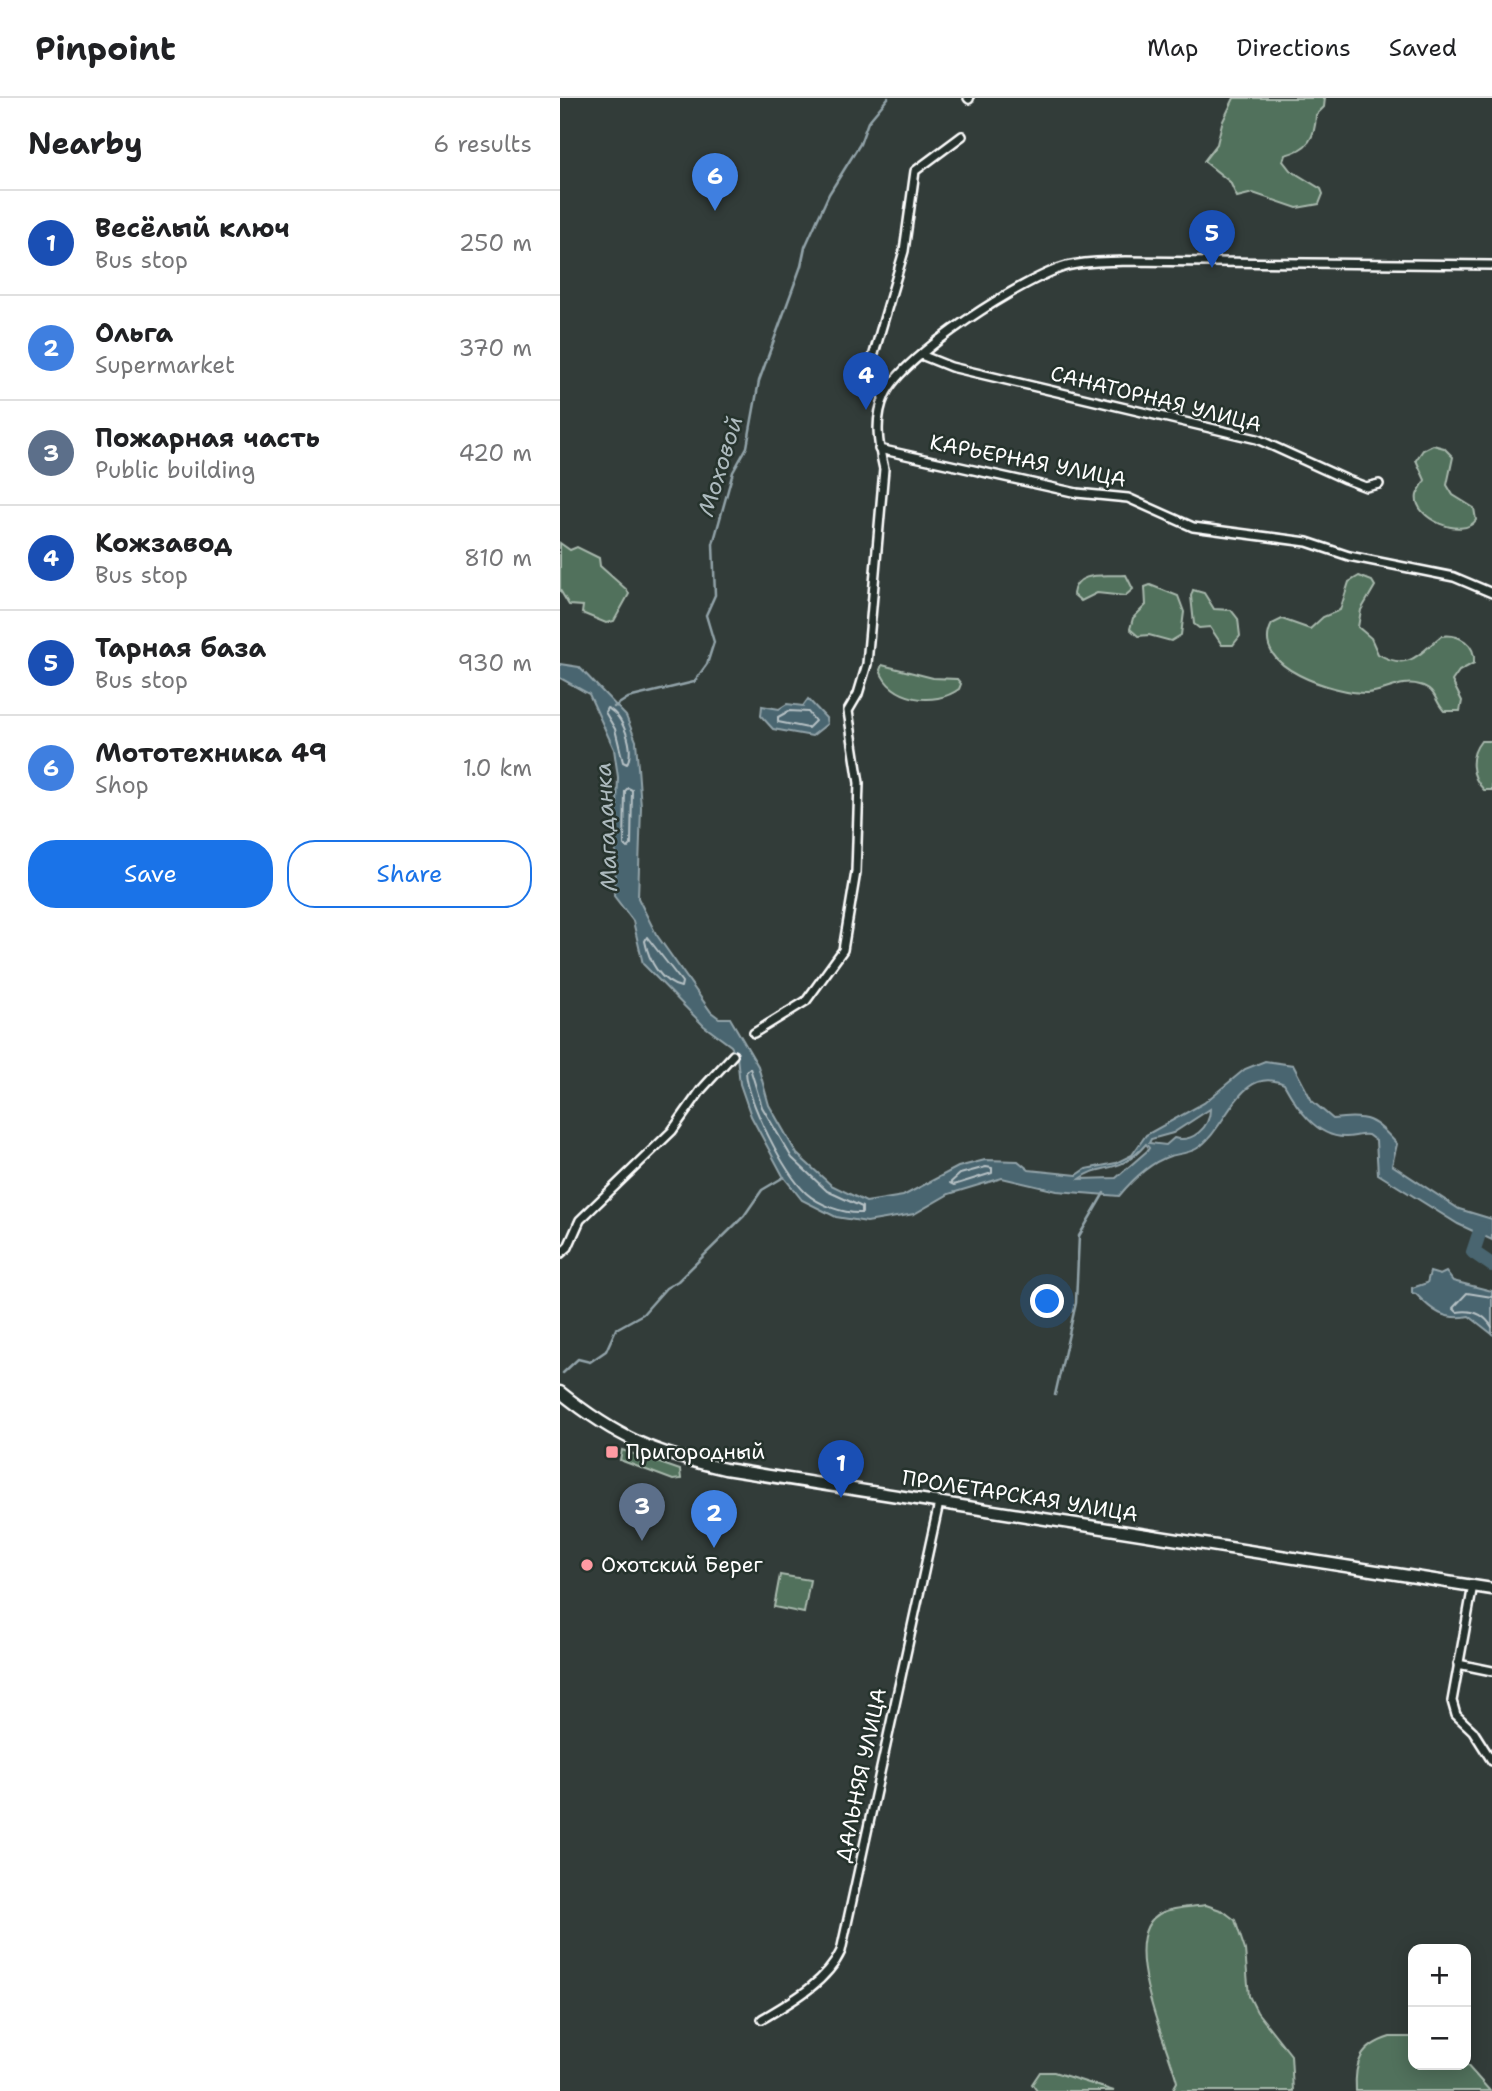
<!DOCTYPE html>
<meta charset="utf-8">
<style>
body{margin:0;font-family:"Shantell Sans",sans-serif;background:#f2f2f2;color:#202124}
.controls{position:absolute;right:21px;bottom:21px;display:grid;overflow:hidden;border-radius:14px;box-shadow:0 4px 18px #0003}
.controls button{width:63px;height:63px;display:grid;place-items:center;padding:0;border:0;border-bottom:2px solid #e0e0e0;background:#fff;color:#202124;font:35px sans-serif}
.you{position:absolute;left:488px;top:1204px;width:24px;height:24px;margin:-18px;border:5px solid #fff;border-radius:50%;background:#1a73e8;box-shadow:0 0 0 10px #1a73e833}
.badge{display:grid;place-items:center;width:46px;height:46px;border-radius:50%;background:#1a73e8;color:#fff;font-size:23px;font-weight:700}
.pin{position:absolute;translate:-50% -58px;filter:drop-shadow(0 2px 4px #0008)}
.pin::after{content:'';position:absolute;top:37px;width:24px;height:21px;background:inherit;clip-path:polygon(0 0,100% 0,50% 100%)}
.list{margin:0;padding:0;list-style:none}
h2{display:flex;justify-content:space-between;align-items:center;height:91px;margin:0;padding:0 28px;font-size:30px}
h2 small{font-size:23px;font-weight:400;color:#757577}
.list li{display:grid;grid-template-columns:46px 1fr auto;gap:21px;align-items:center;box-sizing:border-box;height:105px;padding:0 28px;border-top:2px solid #e0e0e0}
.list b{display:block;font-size:26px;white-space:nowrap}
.list p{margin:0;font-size:23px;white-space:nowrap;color:#757577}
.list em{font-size:23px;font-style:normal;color:#757577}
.actions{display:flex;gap:14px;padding:21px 28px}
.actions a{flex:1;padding:16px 0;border:2px solid #1a73e8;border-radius:28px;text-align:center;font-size:24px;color:#1a73e8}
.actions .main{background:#1a73e8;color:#fff}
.map{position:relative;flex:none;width:932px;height:1993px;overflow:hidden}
header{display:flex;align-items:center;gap:42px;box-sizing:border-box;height:98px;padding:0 35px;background:#fff;border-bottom:2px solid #e0e0e0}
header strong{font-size:33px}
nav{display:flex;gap:38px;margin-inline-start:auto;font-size:24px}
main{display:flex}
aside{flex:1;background:#fff}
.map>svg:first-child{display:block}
.green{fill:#51715b;stroke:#a8b8ad;stroke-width:2}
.water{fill:#49656f;stroke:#92a3a9;stroke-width:2;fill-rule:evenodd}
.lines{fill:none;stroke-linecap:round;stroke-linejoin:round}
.shore{stroke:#b6c1c5;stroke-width:2}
.stream{stroke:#92a3a9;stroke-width:2.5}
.river{stroke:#49656f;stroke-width:14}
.street-casing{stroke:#fff;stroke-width:12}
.secondary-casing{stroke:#fff;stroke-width:15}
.street{stroke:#26332d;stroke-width:7}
.secondary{stroke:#26332d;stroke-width:10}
.poi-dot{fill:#ff9aa2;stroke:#26332d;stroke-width:2.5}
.labels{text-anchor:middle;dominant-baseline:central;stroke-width:5;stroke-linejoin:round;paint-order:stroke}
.street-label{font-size:21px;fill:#fff;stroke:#26332d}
.poi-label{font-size:21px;fill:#fff;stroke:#26332d;text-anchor:start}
.water-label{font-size:23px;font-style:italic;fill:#adbabe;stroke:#26332d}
</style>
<header>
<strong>Pinpoint</strong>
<nav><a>Map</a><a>Directions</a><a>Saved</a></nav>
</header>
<main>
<aside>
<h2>Nearby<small>6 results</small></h2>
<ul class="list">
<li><span class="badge" style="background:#1a4fb4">1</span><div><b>Весёлый ключ</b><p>Bus stop</p></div><em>250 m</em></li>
<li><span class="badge" style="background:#3f7fe0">2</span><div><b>Ольга</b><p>Supermarket</p></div><em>370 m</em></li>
<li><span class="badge" style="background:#5c6f8a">3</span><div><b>Пожарная часть</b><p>Public building</p></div><em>420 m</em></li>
<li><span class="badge" style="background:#1a4fb4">4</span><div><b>Кожзавод</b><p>Bus stop</p></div><em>810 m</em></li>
<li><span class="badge" style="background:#1a4fb4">5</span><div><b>Тарная база</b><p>Bus stop</p></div><em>930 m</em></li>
<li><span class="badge" style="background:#3f7fe0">6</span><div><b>Мототехника 49</b><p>Shop</p></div><em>1.0 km</em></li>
</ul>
<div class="actions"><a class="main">Save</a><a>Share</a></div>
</aside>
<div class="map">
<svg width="932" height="1993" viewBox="0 0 932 1993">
<rect width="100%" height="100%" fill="#323c39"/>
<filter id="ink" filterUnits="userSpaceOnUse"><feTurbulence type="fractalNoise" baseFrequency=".0143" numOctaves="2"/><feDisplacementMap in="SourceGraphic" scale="14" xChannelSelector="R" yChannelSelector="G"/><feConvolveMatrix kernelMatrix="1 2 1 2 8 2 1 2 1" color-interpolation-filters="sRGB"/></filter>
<g filter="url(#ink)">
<g class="green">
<path d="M674 0H765L764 9 756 17C755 41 748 51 725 57L723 63 730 72 761 91 763 96 759 106 737 110 693 95 677 99 670 84 644 63 657 46 662 25Z"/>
<path d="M873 347 884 350 893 359 887 387 893 397 914 410 916 422C903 442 852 420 857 397 858 393 863 387 865 382L856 362 863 352Z"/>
<polygon points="0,445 10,452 17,449 39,460 40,468 67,492 69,496 54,523 46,525 22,515 23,508 9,507 0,492"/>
<path d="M566 477 573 491 565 498 537 495 521 503 513 496C516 471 547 479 566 477Z"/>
<path d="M799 478 812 483 815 488 801 512 798 529 811 540 818 556C849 574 859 556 881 538 899 535 916 546 914 565L899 573 892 583 902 603 900 613H884C874 602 876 591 860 587 841 581 824 595 806 595 777 595 688 570 712 526L722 521 750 531 763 519 780 512 789 484Z"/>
<polygon points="590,487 618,498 624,514 621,537 611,543 589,537 578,538 570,531 573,520 586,507 585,489"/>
<polygon points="633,492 644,495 654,511 671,512 678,521 680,538 673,547 662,547 650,529 639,530 634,526 631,498"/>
<path d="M322 567 373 580 397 581 401 586 399 591C375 609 330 603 320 572Z"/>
<path d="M921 643H932V692H924C910 678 909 658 921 643Z"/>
<polygon points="62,1352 120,1372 121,1381 113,1382 60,1362"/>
<polygon points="220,1477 250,1482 244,1515 214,1509"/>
<path d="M646 1807 663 1813 675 1822 685 1852 689 1898 697 1914 731 1957 733 1993H612L617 1984C609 1948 553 1835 603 1814 615 1809 633 1809 646 1807Z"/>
<path d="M830 1939H853V1967L906 1966 930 1993H796C794 1964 801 1948 830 1939Z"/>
<polygon points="480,1974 494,1974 554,1993 477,1993 472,1986"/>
</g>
<g class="water">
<path d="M0 566 19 569 66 618 76 643 81 709 78 800 96 836 151 914 159 920H170L198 968 209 1007 237 1056 271 1087 306 1104 343 1098 398 1069 425 1062 458 1063 469 1072 517 1077 526 1071 556 1065 572 1057 586 1037 644 1005 685 971 705 963 733 967 752 1003 773 1021C808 1016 814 1021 837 1046L832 1067 899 1111 932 1121V1142L898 1126 818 1076 816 1043 808 1037C799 1036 794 1039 786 1039 756 1040 736 1008 724 986 678 966 668 1032 636 1051 629 1055 618 1056 610 1058 589 1065 573 1081 559 1098L497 1093 442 1080 389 1096 354 1116 307 1124 276 1119 242 1102 223 1078 191 1018 180 986 177 958 171 948 144 928 83 866 73 823 54 798 58 679 54 651 29 596 0 580ZM650 1011C650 1030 632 1045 614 1040L606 1047 589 1045 591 1041 613 1035ZM586 1046 589 1050 587 1053 556 1080 520 1081C541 1064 559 1078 586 1046Z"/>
<polygon points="248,601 266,620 267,626 252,638 213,631 201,618 202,608 219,611 227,606 243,608"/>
<path d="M870 1174 880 1177 886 1174 893 1183 932 1193V1236L909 1218C885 1223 872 1213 856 1196L852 1195V1190L867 1185Z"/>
</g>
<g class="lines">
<g class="shore">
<path d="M47 610C63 617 75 650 67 666L63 664 55 631 45 614Z"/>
<polygon points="229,613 248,614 255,623 248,630 218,624 218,619"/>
<polygon points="68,690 72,692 71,747 68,750 64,747 65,693"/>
<path d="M87 839 122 884 121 889C100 884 89 863 85 843Z"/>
<path d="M190 970 202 1009 232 1060 267 1093 302 1109V1115C284 1116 259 1107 246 1095 224 1074 187 1003 186 973Z"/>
<polygon points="426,1069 432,1070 432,1075 394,1087 390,1085 400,1076"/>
<path d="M932 1199 907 1195 893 1210 897 1214C913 1211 924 1216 932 1229"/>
</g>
<g class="stream">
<polyline points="54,609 68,600 134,584 147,566 154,544 146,517 155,497 153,446 173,374 187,349 199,283 241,168 245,149 269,96 300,46 308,24 328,0"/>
<polyline points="3,1275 18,1261 30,1264 46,1253 56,1231 83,1216 106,1190 118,1183 184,1118 202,1092 224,1079"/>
<polyline points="495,1297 516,1205 519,1138 544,1095"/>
</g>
<polyline class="river" points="921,1130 913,1154 932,1167"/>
<g class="street-casing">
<g id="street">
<polyline points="408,0 409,1"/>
<polyline points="361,257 391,269 697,341 785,381 806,389 819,386"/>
<polyline points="323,300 313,259 344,153 355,73 402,38"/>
<polyline points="319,351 517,395 568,400 633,429 747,444 789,458 894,479 932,495"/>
<path d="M194 935 246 903 283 852 296 774 299 685 288 613 298 596 307 566 324 371C318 346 314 321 325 297 342 258 465 179 507 168 526 163 546 164 565 163L932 167"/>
<polyline points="0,1156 8,1149 20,1122 112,1033 141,992 173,957"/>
<polyline points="913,1487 892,1603 896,1617 913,1633 932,1663"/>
<polyline points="898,1566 932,1573"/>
<path d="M202 1921C231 1904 267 1884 281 1853L379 1405"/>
</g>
</g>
<g class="secondary-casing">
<path id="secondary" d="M0 1294C57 1340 94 1355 165 1371L932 1491"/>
</g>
<use href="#street" class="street"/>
<use href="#secondary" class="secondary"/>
</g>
</g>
<g class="poi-dot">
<rect x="45" y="1347" width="14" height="14" rx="3.5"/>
<circle cx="27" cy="1467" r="7"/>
</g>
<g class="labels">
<g class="street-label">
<text transform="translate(596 301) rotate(14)">САНАТОРНАЯ УЛИЦА</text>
<text transform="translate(468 363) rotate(11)">КАРЬЕРНАЯ УЛИЦА</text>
<text transform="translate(460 1398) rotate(9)">ПРОЛЕТАРСКАЯ УЛИЦА</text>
<text transform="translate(301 1677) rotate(-78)">ДАЛЬНЯЯ УЛИЦА</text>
</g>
<g class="poi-label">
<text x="66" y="1354">Пригородный</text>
<text x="41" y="1467">Охотский Берег</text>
</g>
<g class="water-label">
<text transform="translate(160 368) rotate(-73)">Моховой</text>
<text transform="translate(46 729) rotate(-93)">Магаданка</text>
</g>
</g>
</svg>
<div class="controls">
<button>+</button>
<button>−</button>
</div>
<div class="you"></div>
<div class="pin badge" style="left:281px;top:1400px;background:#1a4fb4">1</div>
<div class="pin badge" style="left:154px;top:1450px;background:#3f7fe0">2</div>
<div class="pin badge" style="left:82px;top:1443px;background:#5c6f8a">3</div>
<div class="pin badge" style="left:306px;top:312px;background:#1a4fb4">4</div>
<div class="pin badge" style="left:652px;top:170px;background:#1a4fb4">5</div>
<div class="pin badge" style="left:155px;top:113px;background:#3f7fe0">6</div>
</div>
</main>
